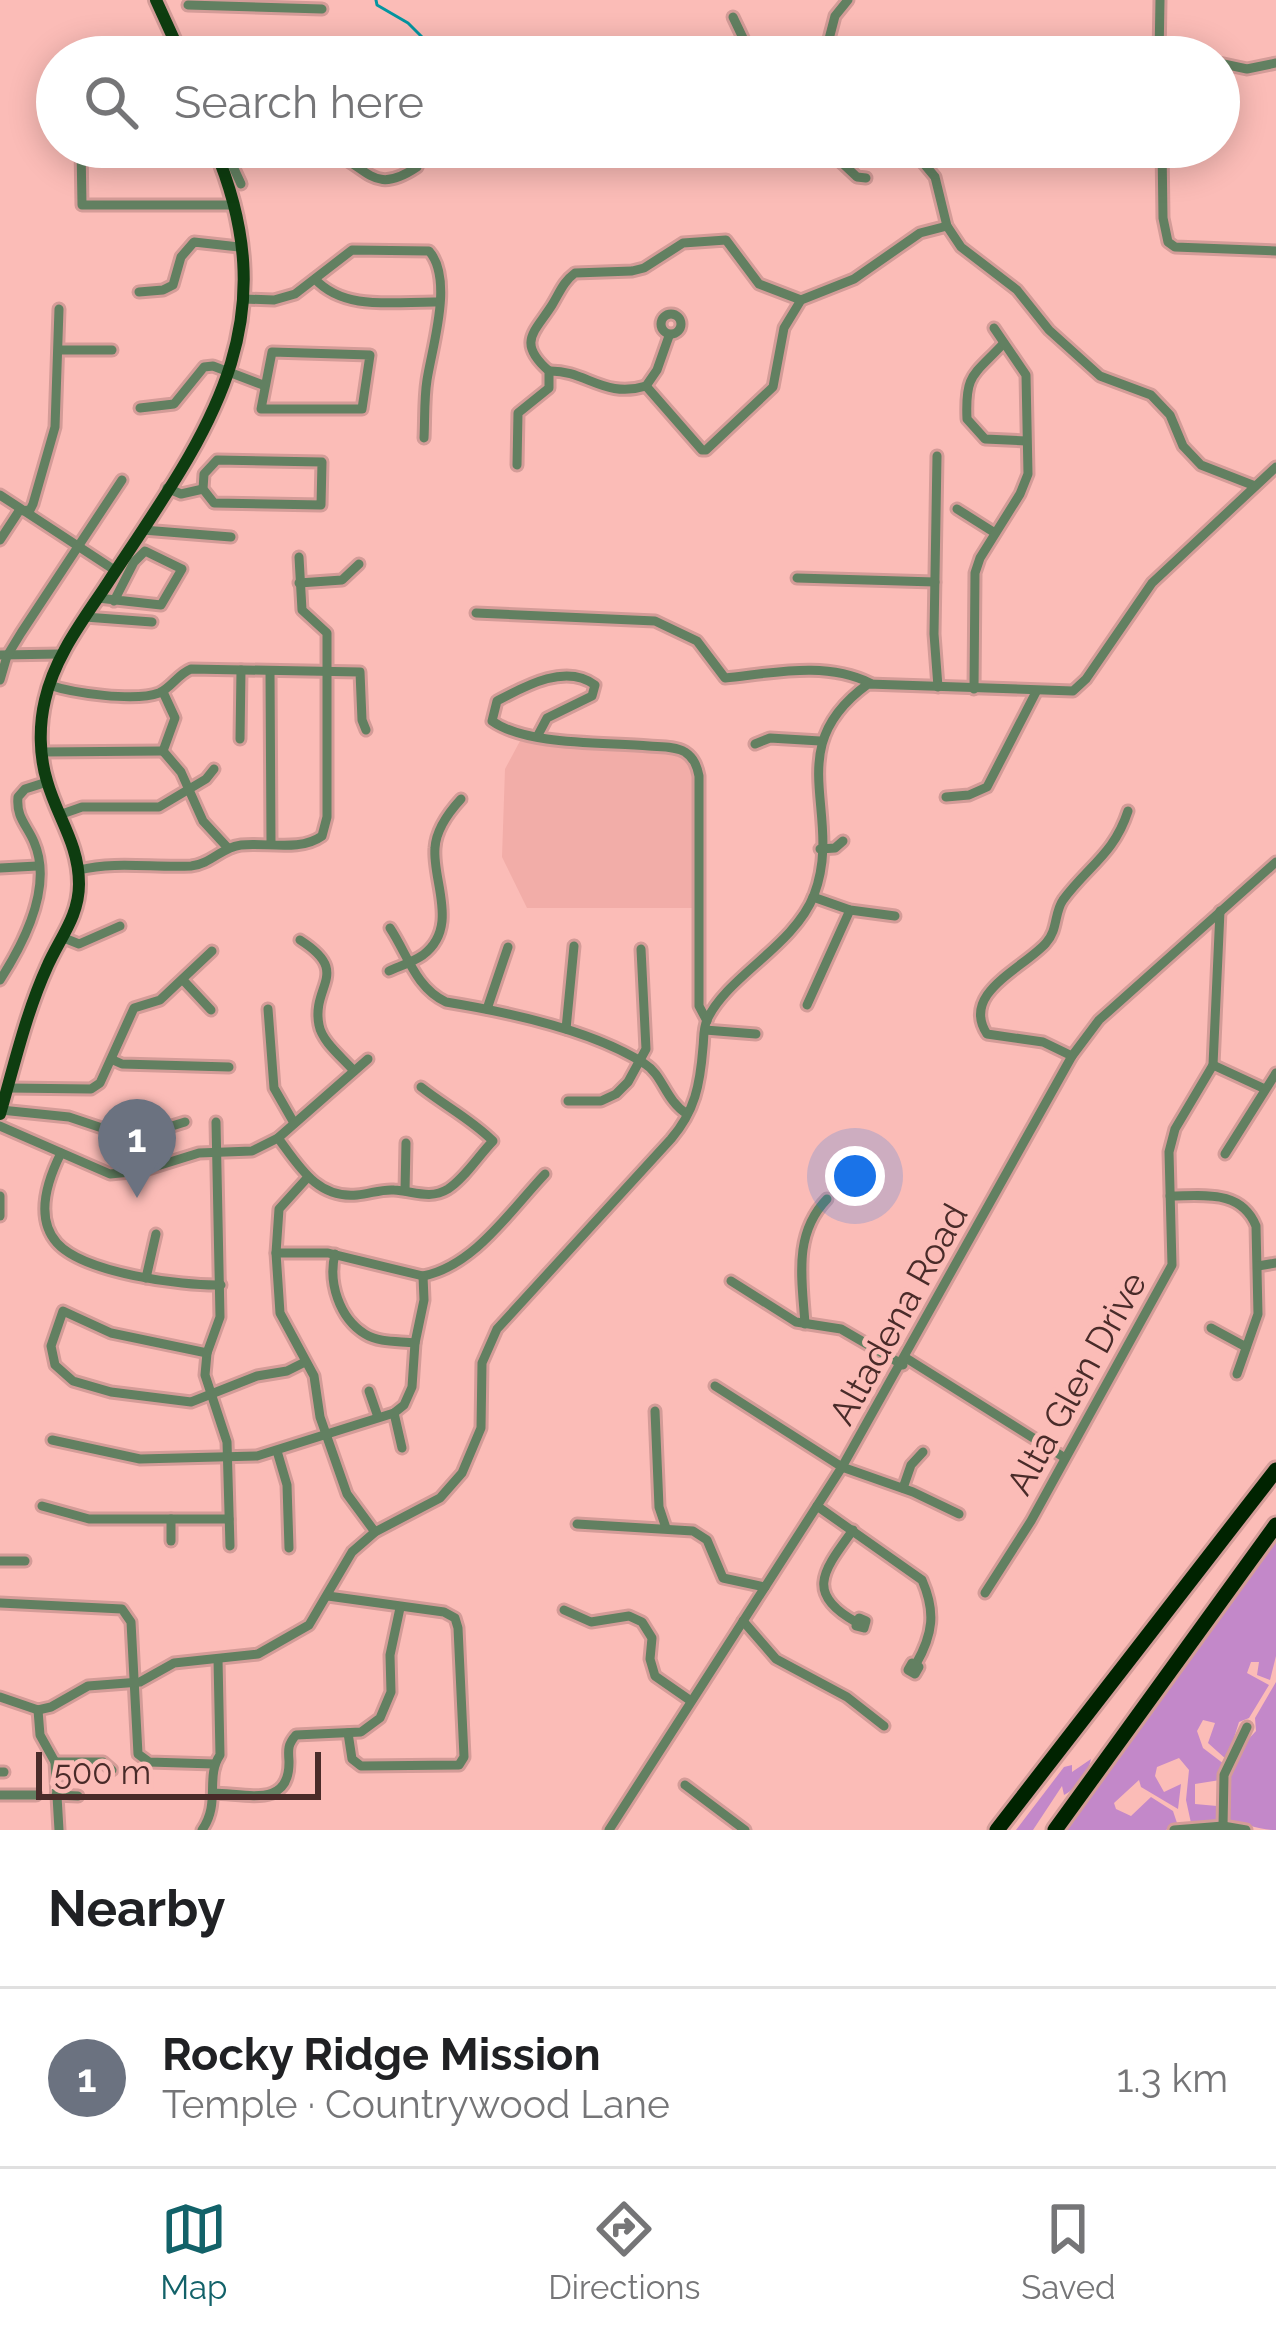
<!DOCTYPE html>
<meta charset="utf-8">
<style>
body{margin:0;font-family:Raleway,sans-serif;background:#f6f6f6;color:#202124}
.scale{position:absolute;left:36px;bottom:30px;width:285px;box-sizing:border-box;padding-left:12px;border:6px solid #492b29;border-top:0;font-size:33px;line-height:42px;white-space:nowrap;color:#492b29;-webkit-text-stroke:9px #fbbcb7;paint-order:stroke}
.you{position:absolute;left:855px;top:1176px;width:42px;height:42px;margin:-30px;border:9px solid #fff;border-radius:50%;background:#1a73e8;box-shadow:0 0 0 18px #1a73e833}
.badge{display:grid;place-items:center;width:78px;height:78px;border-radius:50%;background:#126269;color:#fff;font-size:39px;font-weight:700}
.pin{position:absolute;translate:-50% -99px;filter:drop-shadow(0 3px 6px #0008)}
.pin::after{content:'';position:absolute;top:63px;width:42px;height:36px;background:inherit;clip-path:polygon(0 0,100% 0,50% 100%)}
.list{margin:0;padding:0;list-style:none}
h2{display:flex;justify-content:space-between;align-items:center;height:156px;margin:0;padding:0 48px;font-size:51px}
h2 small{font-size:39px;font-weight:400;color:#757577}
.list li{display:grid;grid-template-columns:78px 1fr auto;gap:36px;align-items:center;box-sizing:border-box;height:180px;padding:0 48px;border-top:3px solid #e0e0e0}
.list b{display:block;font-size:45px;white-space:nowrap}
.list p{margin:0;font-size:39px;white-space:nowrap;color:#757577}
.list em{font-size:39px;font-style:normal;color:#757577}
.icon{flex:none;width:66px;height:66px;fill:none;stroke:currentColor;stroke-width:2;stroke-linecap:round;stroke-linejoin:round}
.map{position:relative;flex:none;width:1276px;height:1830px;overflow:hidden}
.search{position:absolute;background:#fff;box-shadow:0 6px 30px #0003;left:36px;right:36px;top:36px;height:132px;display:flex;align-items:center;gap:30px;box-sizing:border-box;padding:0 42px;border-radius:66px;color:#757577;font-size:45px}
.sheet{height:336px;background:#fff}
nav{display:flex;justify-content:space-around;align-items:center;box-sizing:border-box;height:168px;border-top:3px solid #e0e0e0;background:#fff;font-size:33px;color:#757577}
nav a{display:grid;justify-items:center;gap:6px}
nav .on{color:#126269}
.map>svg:first-child{display:block}
.built{fill:#f2ada8}
.green{fill:#c388c9}
.lines{fill:none;stroke-linecap:round;stroke-linejoin:round}
.stream{stroke:#0495a0;stroke-width:3}
.minor-casing{stroke:#d49c98;stroke-width:15}
.major-casing{stroke:#d49c98;stroke-width:18}
.highway-casing{stroke:#d49c98;stroke-width:21}
.minor{stroke:#628061;stroke-width:9}
.major{stroke:#0e3d10;stroke-width:12}
.highway{stroke:#002300;stroke-width:15}
.labels{text-anchor:middle;dominant-baseline:central;stroke-width:10;stroke-linejoin:round;paint-order:stroke}
.street-label{font-size:36px;fill:#492b29;stroke:#fbbcb7}
</style>
<div class="map">
<svg width="1276" height="1830" viewBox="0 0 1276 1830">
<rect width="100%" height="100%" fill="#fbbcb7"/>
<polygon class="built" points="520,741 678,752 690,760 696,773 695,908 527,908 502,857 505,769"/>
<g class="green">
<polygon points="1276,1541 1276,1656 1270,1680 1257,1675 1259,1662 1251,1662 1247,1673 1269,1685 1249,1718 1239,1722 1227,1760 1208,1743 1215,1723 1203,1720 1197,1731 1203,1748 1224,1764 1220,1780 1195,1784 1195,1804 1217,1806 1219,1822 1191,1823 1186,1800 1189,1770 1179,1758 1157,1767 1155,1776 1164,1792 1181,1784 1178,1809 1141,1787 1139,1780 1114,1803 1116,1809 1131,1816 1151,1797 1173,1811 1177,1823 1166,1830 1065,1830"/>
<path d="M1276 1682V1830C1257 1830 1245 1822 1226 1821 1228 1784 1229 1758 1256 1731L1255 1718Z"/>
<path d="M1091 1759C1089 1771 1075 1790 1064 1795L1062 1786 1033 1830H1016L1064 1767 1072 1765V1772Z"/>
</g>
<g class="lines">
<polyline class="stream" points="376,0 377,5 408,23 442,57"/>
<g class="minor-casing">
<g id="minor">
<polyline points="188,5 322,9"/>
<polyline points="733,17 752,57"/>
<polyline points="1159,55 1198,57"/>
<polyline points="839,57 829,39 835,16 848,0"/>
<polyline points="919,57 1025,57"/>
<polyline points="1159,57 1160,0"/>
<polyline points="1219,63 1247,69 1276,63"/>
<polyline points="81,147 82,205 233,205"/>
<polyline points="224,147 241,184"/>
<path d="M304 147C314 149 326 150 335 154 369 168 374 196 417 167L425 147"/>
<polyline points="825,147 857,177 866,178"/>
<polyline points="910,147 935,177 947,226 961,247 1017,290 1049,330 1100,376 1151,395 1170,415 1183,446 1201,465 1255,486"/>
<polyline points="1162,147 1163,218 1168,242 1175,247 1276,251"/>
<polyline points="738,154 748,147"/>
<path d="M315 279C345 312 397 301 439 302"/>
<polyline points="139,292 163,290 173,285 181,257 194,242 239,247"/>
<path d="M244 299 274 300 295 294 352 250 429 251C454 279 432 347 427 380 424 399 425 419 424 438"/>
<circle cx="671" cy="324" r="10"/>
<path d="M1002 345C973 376 965 374 967 419L985 439 1026 441"/>
<polyline points="59,350 112,350"/>
<polygon points="272,352 370,355 362,409 261,409"/>
<path d="M549 371C586 370 604 399 646 386"/>
<polyline points="646,386 702,450 706,450 773,387 784,328 801,300 854,279 920,233 947,226"/>
<polyline points="646,386 657,370 669,336"/>
<polyline points="140,408 174,404 204,367 213,366 263,385"/>
<polyline points="937,456 934,634 938,687"/>
<polygon points="217,460 322,462 321,505 214,503 203,489 204,474"/>
<path d="M517 465 518 413 549 388V371C516 342 535 332 552 305 560 292 563 282 575 273L632 271 644 268 683 243 726 240 759 284 801 300"/>
<polyline points="167,488 181,494 203,489"/>
<polyline points="0,495 116,571"/>
<polyline points="957,509 995,533"/>
<polyline points="143,530 231,537"/>
<polyline points="0,540 19,511 30,510 33,504 55,427 59,309"/>
<polyline points="797,578 935,582"/>
<polyline points="299,583 342,580 359,564"/>
<polyline points="98,598 161,605 182,569 145,551 134,562 114,601"/>
<path d="M476 613 655 621 697 641 725 678C773 673 826 661 870 683"/>
<polyline points="85,617 152,622"/>
<polyline points="0,655 61,654"/>
<polyline points="270,671 271,842"/>
<polyline points="0,680 7,656 21,633 122,480"/>
<path d="M49 685C73 693 135 702 159 693 171 688 178 674 191 669L360 672 362 720 366 730"/>
<polyline points="974,689 975,573 980,558 1020,494 1028,474 1026,375 994,328"/>
<path d="M538 735 547 718 592 696 595 685C566 663 525 686 497 701L492 721C527 746 606 742 649 746 660 747 675 746 685 752 694 758 697 766 699 776V1006L707 1021"/>
<polyline points="240,739 241,670"/>
<polyline points="755,744 770,738 820,741"/>
<polyline points="163,751 181,772 203,821 227,847"/>
<polyline points="163,751 175,718 163,692"/>
<polyline points="42,752 163,751"/>
<polyline points="946,797 969,795 987,787 1036,692"/>
<polyline points="62,814 82,807 159,807 206,779 214,769"/>
<polyline points="820,849 835,848 843,841"/>
<polyline points="0,868 37,866"/>
<path d="M79 870C116 861 153 868 191 866 211 864 222 847 241 845 266 842 300 852 322 836L327 817V633L302 610 299 557"/>
<polyline points="813,897 850,910 895,916"/>
<path d="M390 928C408 955 415 987 446 1002 507 1012 593 1030 645 1064 663 1075 665 1100 687 1114"/>
<polyline points="64,938 79,944 120,926"/>
<path d="M300 940C352 973 311 985 319 1025 322 1042 343 1058 354 1071"/>
<path d="M389 971C400 966 413 962 423 955 460 927 432 881 435 848 436 830 449 812 461 799"/>
<path d="M0 980C24 943 53 886 34 842 27 825 16 818 18 797L25 789 47 782"/>
<polyline points="183,980 211,1010"/>
<polyline points="807,1005 850,910"/>
<polyline points="268,1009 274,1088 294,1123"/>
<polyline points="487,1009 508,947"/>
<polyline points="566,1029 574,946"/>
<polyline points="705,1030 756,1034"/>
<path d="M1072 1056 1043 1042 987 1034C960 993 1024 968 1046 943 1058 930 1054 913 1063 900 1088 866 1114 854 1128 811"/>
<polyline points="113,1060 122,1064 229,1067"/>
<polyline points="1213,1065 1265,1089"/>
<polyline points="8,1088 91,1089 100,1083 134,1008 160,1000 212,951"/>
<polyline points="568,1101 601,1101 616,1094 628,1082 646,1049 641,949"/>
<polyline points="1,1110 69,1117 111,1131 159,1130 185,1122"/>
<polyline points="216,1122 220,1317 207,1353 205,1375 227,1442 230,1546"/>
<polyline points="0,1126 110,1174 141,1171 199,1153 252,1151 278,1138 368,1059"/>
<path d="M278 1138C299 1166 317 1199 357 1195 370 1194 381 1189 394 1190 413 1191 430 1200 448 1189 465 1178 479 1155 493 1141 471 1119 445 1106 421 1087"/>
<path d="M61 1153C48 1179 34 1217 57 1243 84 1273 181 1286 221 1285"/>
<polyline points="1225,1154 1276,1073"/>
<polyline points="308,1177 279,1209 276,1253 280,1313 314,1376 320,1417 347,1494 375,1532"/>
<polyline points="405,1191 406,1143"/>
<polyline points="0,1196 0,1216"/>
<path d="M1170 1196C1203 1196 1241 1189 1256 1226L1258 1314 1237 1374"/>
<path d="M276 1253H328L423 1276C474 1266 510 1211 545 1174"/>
<path d="M335 1254C328 1282 339 1318 365 1334 379 1343 399 1341 415 1343"/>
<polyline points="1258,1266 1276,1263"/>
<polyline points="146,1278 156,1234"/>
<polyline points="731,1281 796,1322 841,1329 903,1365"/>
<path d="M805 1324C802 1279 793 1234 827 1199"/>
<polyline points="1211,1328 1246,1347"/>
<polyline points="207,1353 111,1333 63,1311 51,1346 55,1365 73,1381 111,1392 191,1402 257,1376 287,1371 305,1362"/>
<polyline points="906,1358 1065,1458"/>
<polyline points="715,1386 842,1467 913,1492 959,1514"/>
<polyline points="369,1391 378,1417"/>
<polyline points="655,1411 659,1507 666,1528"/>
<polyline points="394,1413 402,1448"/>
<polyline points="52,1440 140,1459 257,1456 394,1413 404,1405 412,1387 415,1343 424,1300 423,1276"/>
<polyline points="277,1451 287,1485 289,1548"/>
<polyline points="903,1488 911,1465 923,1452"/>
<polyline points="42,1506 89,1519 229,1519"/>
<path d="M817 1506 922 1580C936 1612 933 1634 916 1664"/>
<polyline points="171,1519 171,1541"/>
<polyline points="577,1524 693,1531 707,1540 723,1578 765,1587"/>
<path d="M853 1530C825 1569 803 1593 856 1622"/>
<polyline points="0,1561 25,1561"/>
<polyline points="985,1593 1031,1521 1172,1265 1169,1152 1175,1129 1213,1065 1220,911"/>
<polyline points="328,1596 444,1612 455,1618 458,1628 464,1757 459,1765 361,1766 352,1759 348,1733"/>
<polyline points="0,1603 122,1609 131,1622 138,1754 149,1762 214,1764"/>
<polyline points="564,1610 591,1622 629,1616 642,1622 652,1638 650,1659 655,1676 691,1701"/>
<polygon points="859,1618 866,1621 864,1628 856,1626"/>
<polyline points="743,1621 776,1659 847,1697 884,1726"/>
<polygon points="912,1663 919,1667 915,1674 908,1670"/>
<path d="M0 1697 38 1710 51 1707 88 1686 140 1682 174 1663 258 1654 309 1625 352 1552 375 1532 440 1498 462 1473 481 1428 482 1363 497 1329 671 1139C695 1111 700 1085 703 1047 704 1039 703 1029 707 1020 726 977 794 946 814 895 845 813 778 749 868 684L1073 691 1086 679 1152 583 1276 467"/>
<polyline points="38,1710 40,1735 55,1762 59,1830"/>
<polyline points="55,1762 103,1762 112,1770"/>
<polyline points="0,1772 4,1772"/>
<polyline points="685,1785 745,1830"/>
<path d="M214 1793C248 1794 290 1808 289 1761 288 1749 288 1744 296 1735L361 1732 380 1718 391 1692 390 1655 400 1608"/>
<polyline points="0,1795 36,1795"/>
<polyline points="56,1795 78,1796"/>
<polyline points="1223,1826 1224,1775 1247,1727"/>
<path d="M202 1830C221 1803 205 1777 220 1755L218 1659"/>
<polyline points="609,1830 842,1467 1072,1056 1099,1020 1276,862"/>
<polyline points="1174,1830 1223,1826 1246,1830"/>
</g>
</g>
<g class="major-casing">
<g id="major">
<polyline points="156,0 182,57"/>
<path d="M0 1114C14 1066 26 1013 47 967 59 939 79 917 79 884 79 844 57 817 47 781 39 755 39 725 45 700 55 655 85 618 109 581 205 435 291 328 214 147"/>
</g>
</g>
<g class="highway-casing">
<g id="highway">
<polyline points="997,1830 1276,1470"/>
<polyline points="1055,1830 1276,1525"/>
</g>
</g>
<use href="#minor" class="minor"/>
<use href="#major" class="major"/>
<use href="#highway" class="highway"/>
</g>
<g class="labels">
<g class="street-label">
<text transform="translate(898 1314) rotate(-61)">Altadena Road</text>
<text transform="translate(1076 1383) rotate(-61)">Alta Glen Drive</text>
</g>
</g>
</svg>
<div class="scale">500 m</div>
<div class="you"></div>
<div class="pin badge" style="left:137px;top:1198px;background:#6b7280">1</div>
<div class="search"><svg class="icon" aria-label="search" viewBox="0 0 24 24"><circle cx="10" cy="10" r="6"/><path d="M15 15l6 6"/></svg>Search here</div>
</div>
<section class="sheet">
<h2>Nearby<small></small></h2>
<ul class="list">
<li><span class="badge" style="background:#6b7280">1</span><div><b>Rocky Ridge Mission</b><p>Temple · Countrywood Lane</p></div><em>1.3 km</em></li>
</ul>
</section>
<nav>
<a class="on"><svg class="icon" aria-label="map" viewBox="0 0 24 24"><path d="M3 6l6-2 6 2 6-2v14l-6 2-6-2-6 2zM9 4v14M15 6v14"/></svg>Map</a>
<a><svg class="icon" aria-label="directions" viewBox="0 0 24 24"><path d="M12 3l9 9-9 9-9-9zM9 14v-3h6M13 9l2 2-2 2"/></svg>Directions</a>
<a><svg class="icon" aria-label="saved" viewBox="0 0 24 24"><path d="M7 4h10v16l-5-4-5 4z"/></svg>Saved</a>
</nav>
